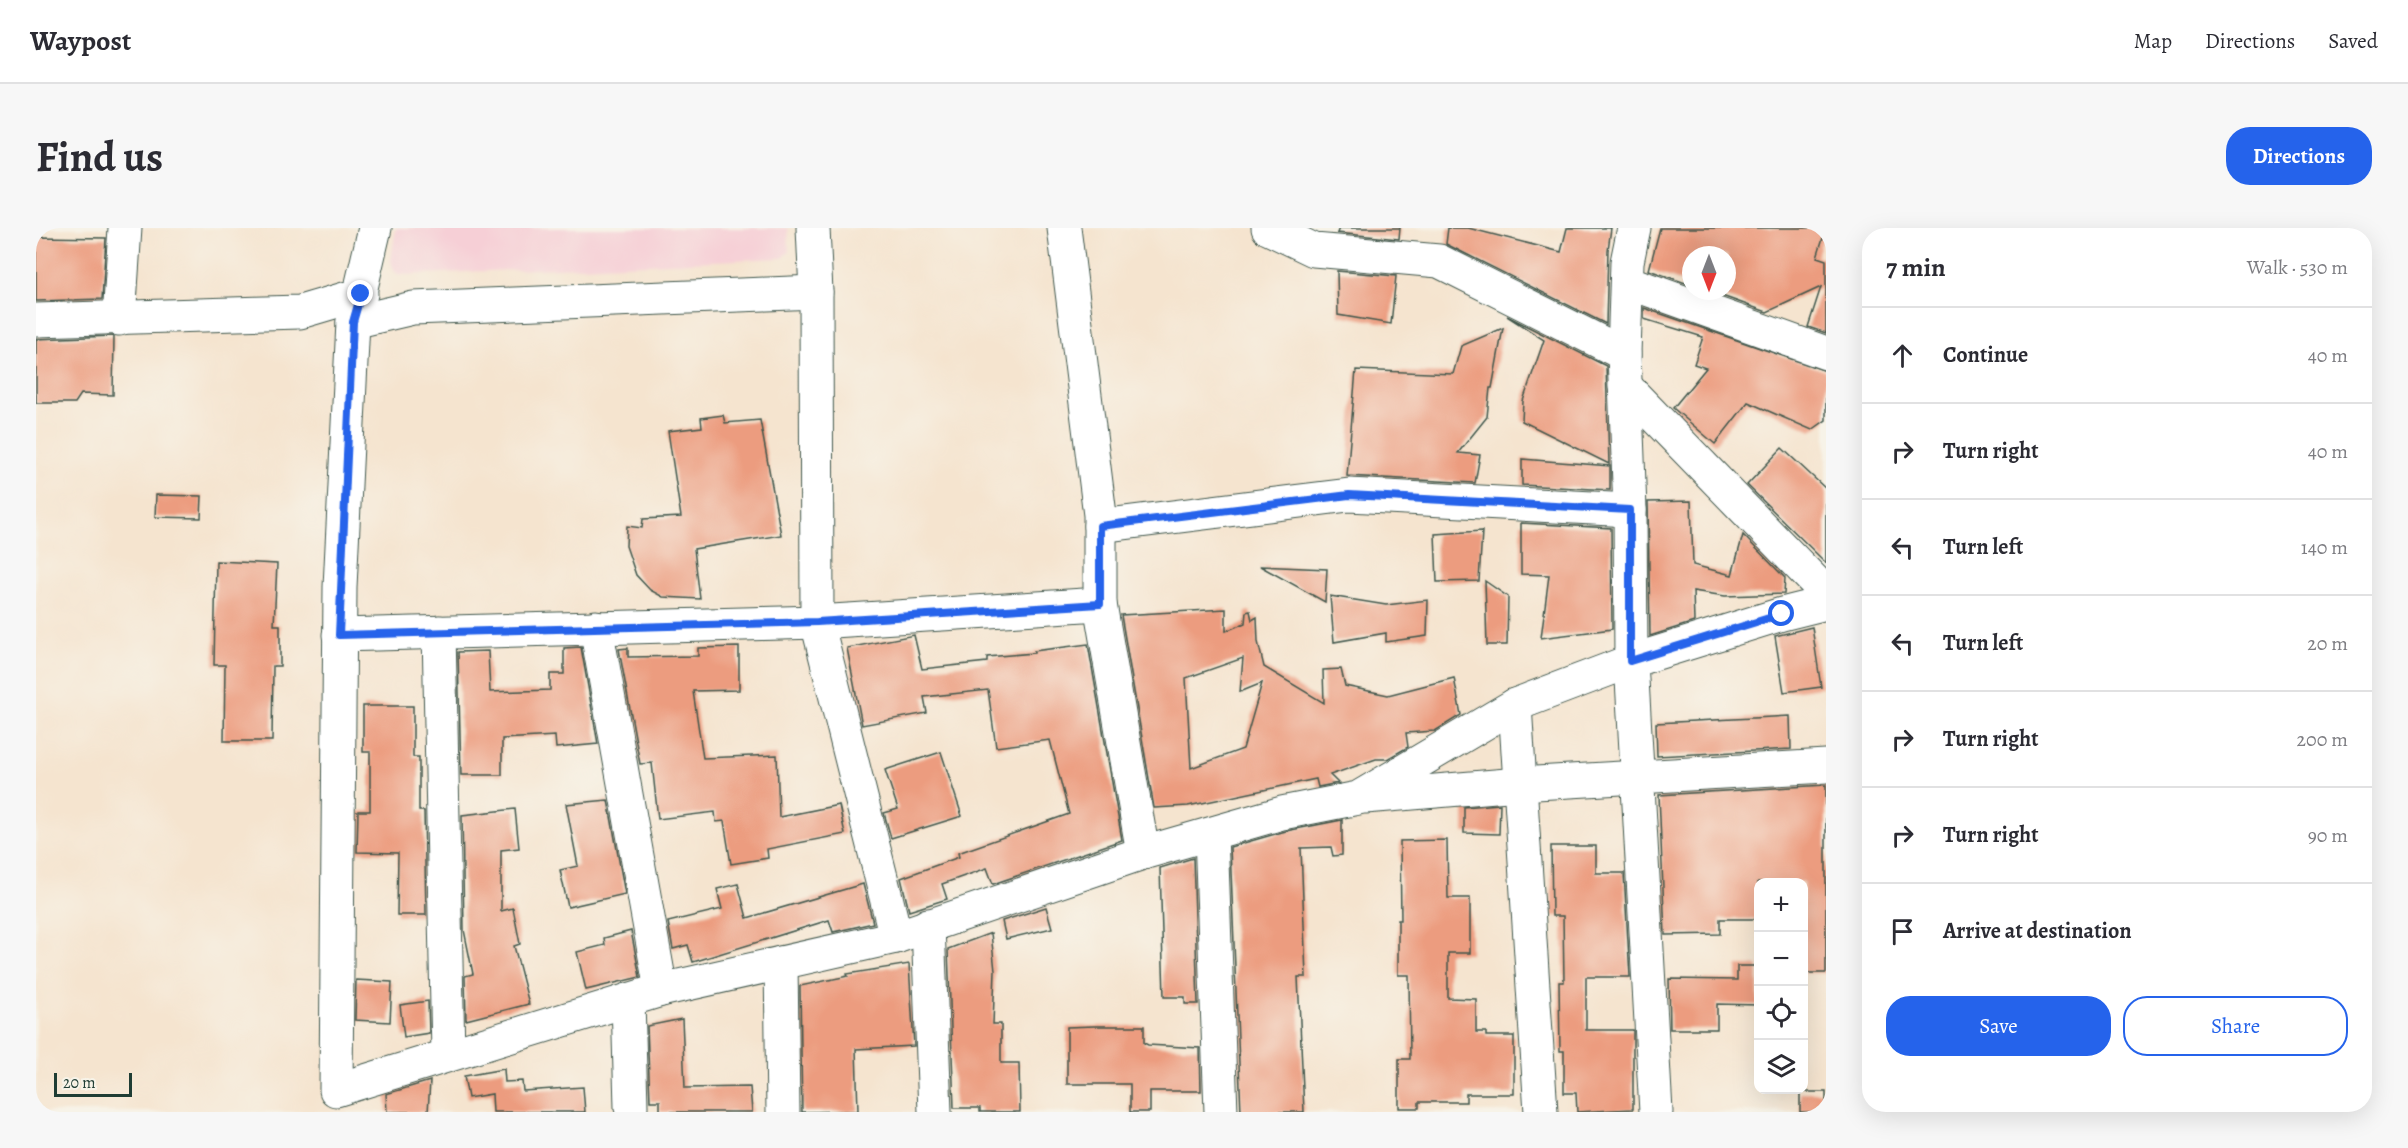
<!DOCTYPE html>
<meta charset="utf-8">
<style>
body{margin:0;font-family:Alegreya,serif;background:#f7f7f7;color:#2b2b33}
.controls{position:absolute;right:18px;bottom:18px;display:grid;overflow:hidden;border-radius:12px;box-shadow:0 6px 24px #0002}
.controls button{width:54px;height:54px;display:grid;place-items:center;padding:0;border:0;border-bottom:2px solid #e1e1e2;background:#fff;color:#2b2b33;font:30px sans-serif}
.compass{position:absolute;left:1646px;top:18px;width:54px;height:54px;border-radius:50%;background:#fff;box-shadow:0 6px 24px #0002;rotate:180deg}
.scale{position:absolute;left:18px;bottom:15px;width:78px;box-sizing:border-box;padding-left:6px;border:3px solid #1f3d34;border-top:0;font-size:16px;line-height:21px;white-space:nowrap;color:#1f3d34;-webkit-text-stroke:4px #f7f3e8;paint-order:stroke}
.stop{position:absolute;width:18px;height:18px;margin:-14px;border:4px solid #2563eb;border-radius:50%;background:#fff}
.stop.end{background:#2563eb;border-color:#fff;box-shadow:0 2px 6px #0008}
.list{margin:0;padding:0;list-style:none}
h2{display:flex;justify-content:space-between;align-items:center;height:78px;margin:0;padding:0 24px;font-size:26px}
h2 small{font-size:20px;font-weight:400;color:#7c7c81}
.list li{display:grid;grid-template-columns:39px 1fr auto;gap:18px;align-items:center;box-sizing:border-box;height:96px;padding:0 24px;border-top:2px solid #e1e1e2}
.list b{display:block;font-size:22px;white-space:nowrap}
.list em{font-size:20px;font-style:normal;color:#7c7c81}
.actions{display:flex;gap:12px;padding:18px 24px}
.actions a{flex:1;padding:14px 0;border:2px solid #2563eb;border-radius:24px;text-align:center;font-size:21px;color:#2563eb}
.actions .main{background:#2563eb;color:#fff}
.icon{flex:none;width:33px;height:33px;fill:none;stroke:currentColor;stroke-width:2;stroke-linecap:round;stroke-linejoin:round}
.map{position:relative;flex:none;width:1790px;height:884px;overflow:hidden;border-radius:24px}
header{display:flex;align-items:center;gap:36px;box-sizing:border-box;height:84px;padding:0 30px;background:#fff;border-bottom:2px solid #e1e1e2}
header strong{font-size:28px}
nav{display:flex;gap:33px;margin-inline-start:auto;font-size:21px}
.intro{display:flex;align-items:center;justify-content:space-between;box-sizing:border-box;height:144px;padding:0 36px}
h1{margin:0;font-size:42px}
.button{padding:15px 27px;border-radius:24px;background:#2563eb;color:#fff;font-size:21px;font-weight:700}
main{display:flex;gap:36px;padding:0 36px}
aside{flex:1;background:#fff;border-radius:24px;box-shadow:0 6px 24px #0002}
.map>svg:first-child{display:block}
.built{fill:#f6cfd6}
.building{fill:#ec9c7f;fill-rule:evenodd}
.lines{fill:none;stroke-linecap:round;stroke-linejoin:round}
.minor-casing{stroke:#3f564b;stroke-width:35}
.minor{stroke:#fff;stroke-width:33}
.route{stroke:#2563eb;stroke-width:8}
</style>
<header>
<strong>Waypost</strong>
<nav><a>Map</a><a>Directions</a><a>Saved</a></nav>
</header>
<div class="intro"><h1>Find us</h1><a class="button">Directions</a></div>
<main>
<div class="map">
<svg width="1790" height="884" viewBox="0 0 1790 884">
<rect width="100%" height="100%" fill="#f7f3e8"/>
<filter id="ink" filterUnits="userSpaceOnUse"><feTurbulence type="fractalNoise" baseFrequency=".0167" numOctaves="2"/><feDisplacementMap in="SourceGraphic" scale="12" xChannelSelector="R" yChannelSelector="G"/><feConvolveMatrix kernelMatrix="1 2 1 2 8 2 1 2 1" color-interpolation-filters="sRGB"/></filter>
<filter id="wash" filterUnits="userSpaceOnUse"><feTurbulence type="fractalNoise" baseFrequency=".008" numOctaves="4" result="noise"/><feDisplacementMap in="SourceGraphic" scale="24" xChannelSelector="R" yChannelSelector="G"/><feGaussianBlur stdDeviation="1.35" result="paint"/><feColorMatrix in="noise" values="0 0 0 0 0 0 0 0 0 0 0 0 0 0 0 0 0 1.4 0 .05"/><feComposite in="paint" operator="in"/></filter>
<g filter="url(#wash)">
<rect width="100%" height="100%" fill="#f5e4cf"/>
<polygon class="built" points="360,0 752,0 753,24 747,30 363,47 357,42 355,32"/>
<g id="blocks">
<g class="building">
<polygon points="1303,0 1364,0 1363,11 1301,5"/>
<polygon points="1412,0 1432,0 1525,24 1531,0 1575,0 1572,22 1570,96 1410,16"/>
<polygon points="1624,0 1790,0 1781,29 1790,32 1790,105 1772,99 1785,59 1731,84 1672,63 1691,63 1691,27 1655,27 1655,57 1613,42"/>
<polygon points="0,9 70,10 66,71 0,73"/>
<polygon points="1301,43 1360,48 1355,96 1302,87"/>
<polygon points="1608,80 1790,143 1790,192 1776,202 1712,174 1679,216 1637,180 1670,140 1658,136 1667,109 1608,91"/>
<polygon points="1471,88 1570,138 1573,236 1486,193 1487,173 1508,112"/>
<polygon points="1467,100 1456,160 1454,160 1451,189 1422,225 1444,227 1439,255 1311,248 1320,142 1417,146 1425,118"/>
<polygon points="78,108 77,167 45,166 39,175 0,175 0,111"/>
<polygon points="687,187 689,195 724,192 745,307 658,321 664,371 627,369 614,362 600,347 590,318 591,298 606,300 607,291 645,289 632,203 666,199 665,190"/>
<polygon points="1746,220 1790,261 1790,335 1711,257"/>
<polygon points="1486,231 1574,238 1574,262 1486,257"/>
<polygon points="120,267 166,268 165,290 119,289"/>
<polygon points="1655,273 1657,337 1696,347 1707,307 1749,350 1748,366 1689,368 1657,363 1658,394 1614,408 1612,274"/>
<polygon points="1485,295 1575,300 1576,401 1505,410 1513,347 1485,346"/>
<polygon points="1446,303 1443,353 1401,354 1399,306"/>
<polygon points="180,333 241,336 238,397 244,397 244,438 237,438 236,513 188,513 189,437 178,437"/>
<polygon points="1224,338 1291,341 1289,374"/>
<polygon points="1449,353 1472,369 1471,417 1451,417"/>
<polygon points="1294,368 1350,377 1392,372 1391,408 1350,414 1350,405 1298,414"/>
<path d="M1190 381V403L1209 395 1210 384 1214 383 1216 392 1221 389 1222 414 1228 439 1288 475 1287 442 1305 441 1309 458 1352 467 1418 450 1425 487 1399 503 1370 505 1372 519 1351 531H1340L1294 547 1302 555 1282 559 1280 551 1152 578 1118 580 1085 387ZM1207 430 1204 464 1226 455 1207 521 1155 540 1150 450Z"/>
<polygon points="1776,399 1785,459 1748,464 1739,408"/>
<polygon points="878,407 886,441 951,434 951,429 998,425 998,423 1052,416 1086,612 957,656 951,640 906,656 911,671 873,683 865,650 923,629 922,625 1033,586 1014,512 960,519 952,462 888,469 891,485 826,497 811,420"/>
<polygon points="545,419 562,516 520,520 519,508 466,511 466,547 425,547 422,424 452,423 454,464 514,462 514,446 528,446 528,420"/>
<polygon points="703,419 703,462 657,463 667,530 741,527 743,589 803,577 809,606 731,621 732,630 695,636 688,593 680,594 679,584 622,591 616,535 604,536 583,421 592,420 592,429 662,428 662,420"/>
<polygon points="327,478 377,478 377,529 383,529 383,583 388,583 390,687 361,687 362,625 321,624 322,583 334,583 334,524 327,524"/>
<polygon points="1754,488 1755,521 1621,528 1620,495"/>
<polygon points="905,524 926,588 855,610 848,585 862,581 849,542"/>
<polygon points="1790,557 1790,745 1767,745 1767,654 1722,654 1722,691 1684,691 1684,706 1629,707 1623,567"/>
<polygon points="572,572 589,666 532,679 524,642 542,638 530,576"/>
<polygon points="1464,576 1463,606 1428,605 1428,579"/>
<polygon points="479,581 483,620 465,622 465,683 477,680 484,716 478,718 493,776 430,792 429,748 437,746 428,702 426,587"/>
<polygon points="1306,592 1306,627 1297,628 1295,619 1265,620 1270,749 1262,749 1268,884 1205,884 1194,619 1250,603"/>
<polygon points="1411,612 1412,670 1434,670 1434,725 1412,725 1412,770 1440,771 1440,804 1450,804 1450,808 1478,808 1478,866 1430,866 1430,874 1383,874 1383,880 1363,880 1363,831 1374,831 1373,747 1362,747 1362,692 1365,692 1364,613"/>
<polygon points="1515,618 1560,618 1560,645 1588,645 1594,749 1550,749 1550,802 1597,802 1597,881 1541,884 1540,865 1528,865 1528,823 1524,823 1523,754 1528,754 1527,688 1516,688"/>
<polygon points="1157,630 1162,776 1149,776 1149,769 1128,769 1124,640"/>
<polygon points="702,656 711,690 827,656 837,695 797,704 793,692 657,734 652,717 637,721 632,694 686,681 681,661"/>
<polygon points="1010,679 1016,700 970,711 966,693"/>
<polygon points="595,703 604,749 550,762 541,724 569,717 568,710"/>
<polygon points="955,705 959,743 957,796 965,796 965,835 983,835 984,884 944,884 944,880 918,880 912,721"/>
<polygon points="873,736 878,818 820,821 822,883 766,884 764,758 812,748 811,746"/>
<polygon points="1701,738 1722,738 1722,777 1681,776 1681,801 1634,801 1633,751 1701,752"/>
<polygon points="320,752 356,754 354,794 319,792"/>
<polygon points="392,773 393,805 368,809 364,777"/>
<polygon points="646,791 649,860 714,859 716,884 624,884 624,873 614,873 611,798"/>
<polygon points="1059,798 1108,798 1108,815 1112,817 1164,820 1165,863 1114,863 1114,884 1094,884 1094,856 1031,856 1031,799"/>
<polygon points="468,841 469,854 486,853 487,863 547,859 549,884 457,884 456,866 432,870 428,848"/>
<polygon points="394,853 392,884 351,884 350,866"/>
<rect x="1764" y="864" width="26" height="20"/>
</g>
</g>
</g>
<g filter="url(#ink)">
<use href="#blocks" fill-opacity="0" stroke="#3f564b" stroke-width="1.5"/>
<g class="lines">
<g class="minor-casing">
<g id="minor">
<polyline points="339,0 317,94 304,359 300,862 625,762 860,709 1107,625 1246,585 1322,570 1479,477 1595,433 1746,386 1790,375"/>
<polyline points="777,0 780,64 781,394 860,709"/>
<polyline points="1028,0 1064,287 1064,376 1107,625"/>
<polyline points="1232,0 1278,22 1403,33 1588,126"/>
<polyline points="1598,0 1591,34 1588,126 1594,282 1595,433 1620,884"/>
<polyline points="1591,54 1790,125"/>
<polyline points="83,91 89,0"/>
<polyline points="0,92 264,84 325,66"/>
<polyline points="317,94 377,80 780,64"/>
<polyline points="1589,158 1790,365"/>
<polyline points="1064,298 1313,267 1594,282"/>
<polyline points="560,399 625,762"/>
<polyline points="403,404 412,826"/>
<polyline points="303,407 781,394 1064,376"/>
<polyline points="1479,477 1505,884"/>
<polyline points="1329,569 1483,556 1790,538"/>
<polyline points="1175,606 1185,884"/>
<polyline points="892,697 899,884"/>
<polyline points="745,735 747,884"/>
<polyline points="592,772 595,879"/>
</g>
</g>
<use href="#minor" class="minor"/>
</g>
</g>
<g class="lines" filter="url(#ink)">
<polyline class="route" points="325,66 317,94 303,407 781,394 1064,376 1064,298 1313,267 1594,282 1594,433 1746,386"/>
</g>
</svg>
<div class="controls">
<button>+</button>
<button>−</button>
<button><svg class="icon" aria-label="locate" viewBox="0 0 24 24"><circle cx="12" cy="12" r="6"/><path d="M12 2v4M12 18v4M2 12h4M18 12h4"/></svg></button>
<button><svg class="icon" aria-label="layers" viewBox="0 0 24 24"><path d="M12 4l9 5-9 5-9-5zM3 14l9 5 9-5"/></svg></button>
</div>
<svg class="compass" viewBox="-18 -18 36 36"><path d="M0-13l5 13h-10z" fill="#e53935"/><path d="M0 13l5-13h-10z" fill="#7c7c81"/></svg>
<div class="scale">20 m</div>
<div class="stop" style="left:1746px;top:386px"></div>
<div class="stop end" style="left:325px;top:66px"></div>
</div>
<aside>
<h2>7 min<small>Walk · 530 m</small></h2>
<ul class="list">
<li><svg class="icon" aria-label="ahead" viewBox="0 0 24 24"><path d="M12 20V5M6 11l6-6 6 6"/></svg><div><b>Continue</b></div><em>40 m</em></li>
<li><svg class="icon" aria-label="right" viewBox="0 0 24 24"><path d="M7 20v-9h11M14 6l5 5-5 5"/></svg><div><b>Turn right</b></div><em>40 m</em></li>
<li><svg class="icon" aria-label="left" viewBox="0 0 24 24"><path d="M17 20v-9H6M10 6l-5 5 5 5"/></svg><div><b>Turn left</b></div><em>140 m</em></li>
<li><svg class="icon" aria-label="left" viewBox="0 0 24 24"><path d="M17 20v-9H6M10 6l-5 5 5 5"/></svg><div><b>Turn left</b></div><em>20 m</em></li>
<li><svg class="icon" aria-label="right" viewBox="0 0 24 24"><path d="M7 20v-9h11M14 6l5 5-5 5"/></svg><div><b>Turn right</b></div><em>200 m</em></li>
<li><svg class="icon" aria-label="right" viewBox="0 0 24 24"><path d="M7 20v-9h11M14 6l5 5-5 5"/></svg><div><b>Turn right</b></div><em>90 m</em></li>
<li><svg class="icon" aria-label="arrive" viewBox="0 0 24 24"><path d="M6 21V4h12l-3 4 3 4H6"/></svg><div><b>Arrive at destination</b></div></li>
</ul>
<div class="actions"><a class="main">Save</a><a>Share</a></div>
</aside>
</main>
